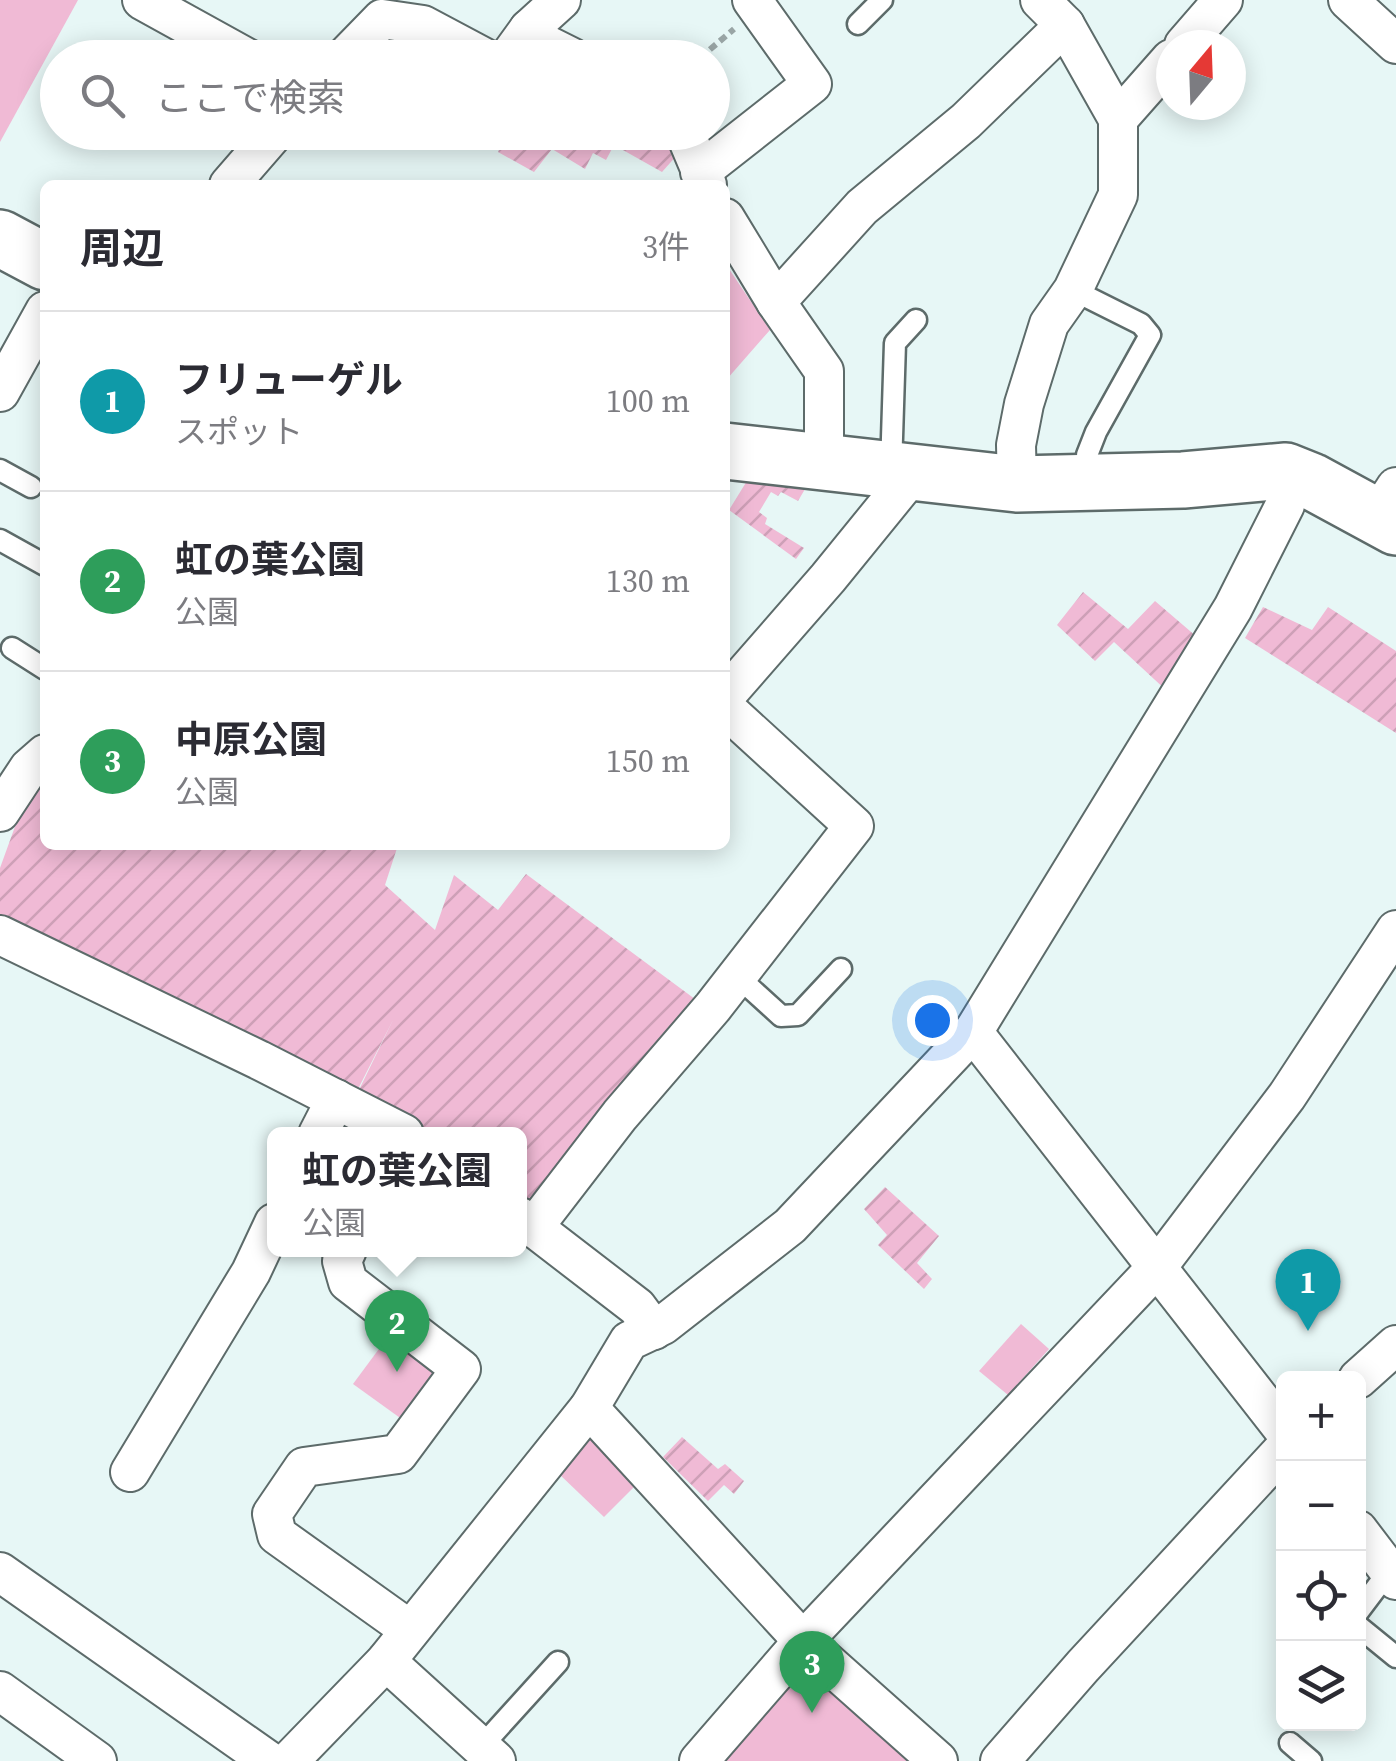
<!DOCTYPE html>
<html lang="ja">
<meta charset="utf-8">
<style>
body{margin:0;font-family:"Source Serif 4","Noto Sans JP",serif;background:#f2f2f3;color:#2b2b33}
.controls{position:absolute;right:30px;bottom:30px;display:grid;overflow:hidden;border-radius:15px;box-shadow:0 5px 25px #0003}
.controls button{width:90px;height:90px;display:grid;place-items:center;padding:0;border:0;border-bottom:2px solid #e1e1e2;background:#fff;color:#2b2b33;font:50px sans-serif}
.compass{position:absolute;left:1156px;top:30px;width:90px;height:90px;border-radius:50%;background:#fff;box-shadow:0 5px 25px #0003;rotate:19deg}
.you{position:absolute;left:932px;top:1020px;width:35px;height:35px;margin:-25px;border:8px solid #fff;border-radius:50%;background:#1a73e8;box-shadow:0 0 0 15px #1a73e833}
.badge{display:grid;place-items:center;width:65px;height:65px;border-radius:50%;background:#a72675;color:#fff;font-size:32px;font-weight:700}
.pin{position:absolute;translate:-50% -82px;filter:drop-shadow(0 2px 5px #0008)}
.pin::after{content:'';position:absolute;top:52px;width:35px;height:30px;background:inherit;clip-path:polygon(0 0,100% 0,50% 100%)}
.popup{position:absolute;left:267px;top:1127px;width:260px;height:130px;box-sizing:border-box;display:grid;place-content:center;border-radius:15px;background:#fff;filter:drop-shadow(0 2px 8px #0005);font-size:32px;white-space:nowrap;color:#7c7c81}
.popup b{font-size:38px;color:#2b2b33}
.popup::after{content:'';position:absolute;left:50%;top:100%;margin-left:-20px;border:20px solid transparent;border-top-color:#fff}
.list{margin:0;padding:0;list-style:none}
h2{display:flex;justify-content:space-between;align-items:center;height:130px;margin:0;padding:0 40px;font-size:42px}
h2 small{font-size:32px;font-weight:400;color:#7c7c81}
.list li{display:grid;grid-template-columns:65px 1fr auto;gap:30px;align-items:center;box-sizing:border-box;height:180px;padding:0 40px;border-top:2px solid #e1e1e2}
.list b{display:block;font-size:38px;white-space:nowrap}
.list p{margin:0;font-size:32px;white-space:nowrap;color:#7c7c81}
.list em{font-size:32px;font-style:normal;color:#7c7c81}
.icon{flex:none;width:55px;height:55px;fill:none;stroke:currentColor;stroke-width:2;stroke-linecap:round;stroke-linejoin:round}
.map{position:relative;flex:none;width:1396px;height:1761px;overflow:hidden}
.search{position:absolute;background:#fff;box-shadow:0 5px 25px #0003;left:40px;top:40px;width:690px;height:110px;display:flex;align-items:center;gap:25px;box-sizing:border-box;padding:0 35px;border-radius:55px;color:#7c7c81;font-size:38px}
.panel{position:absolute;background:#fff;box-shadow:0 5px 25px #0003;left:40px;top:180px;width:690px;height:670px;border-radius:15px}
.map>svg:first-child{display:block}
.green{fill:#f0bad5}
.garden{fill:url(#garden-furrows)}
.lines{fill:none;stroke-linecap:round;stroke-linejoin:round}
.lane-casing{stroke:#5d6b6a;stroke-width:25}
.street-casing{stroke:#5d6b6a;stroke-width:42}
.secondary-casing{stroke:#5d6b6a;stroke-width:60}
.path{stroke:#99a5a5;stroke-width:6;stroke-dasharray:8 5;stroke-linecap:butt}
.lane{stroke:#fff;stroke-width:20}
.street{stroke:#fff;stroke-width:38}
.secondary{stroke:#fff;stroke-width:55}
</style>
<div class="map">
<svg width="1396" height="1761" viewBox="0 0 1396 1761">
<defs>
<pattern id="garden-furrows" width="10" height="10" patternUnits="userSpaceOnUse" patternTransform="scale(2.5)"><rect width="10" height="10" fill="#f0bad5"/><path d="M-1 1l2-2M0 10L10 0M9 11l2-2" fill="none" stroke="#cda0b7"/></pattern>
</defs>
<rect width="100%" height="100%" fill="#e7f7f6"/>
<g class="green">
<polygon points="0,0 78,0 0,142"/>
<polygon points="725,263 770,330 727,379 725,397"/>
<polygon points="1021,1324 1049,1349 1008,1395 979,1371"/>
<polygon points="390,1334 432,1365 432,1379 403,1420 353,1384"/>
<polygon points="582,1437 597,1438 641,1480 604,1517 556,1471"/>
<polygon points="806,1665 915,1761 721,1761"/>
</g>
<g class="garden">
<polygon points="572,132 662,132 678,154 662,172 614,145 606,160 593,153 585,169 552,149 534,172 498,152 507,133 563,133 570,137"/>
<polygon points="750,476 808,484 798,501 781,492 778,496 771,492 759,512 767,518 765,524 804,548 796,559 729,510"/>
<polygon points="1083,592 1128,629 1155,601 1204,643 1168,692 1114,642 1095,661 1057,625"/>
<polygon points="1263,607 1312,630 1328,607 1396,651 1396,733 1245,638"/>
<polygon points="45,775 45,845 398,845 385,885 435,930 454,875 498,910 526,874 703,1005 530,1211 520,1203 520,1134 420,1134 356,1096 393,1020 355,1095 0,922 0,868 21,810"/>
<polygon points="885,1187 939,1236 917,1263 932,1279 924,1289 878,1245 887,1235 864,1209"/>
<polygon points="682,1437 718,1469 725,1464 744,1481 734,1494 724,1485 708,1501 663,1457"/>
</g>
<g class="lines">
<g class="lane-casing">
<g id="lane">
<polyline points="858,24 882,0"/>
<polyline points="1073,290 1141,324 1150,335 1096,432 1087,455 1089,482"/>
<polyline points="891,469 895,343 916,320"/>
<polyline points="0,470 31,487"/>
<polyline points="0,540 45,565"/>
<polyline points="12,648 45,669"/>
<polyline points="737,976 781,1016 798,1015 841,969"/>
<polyline points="1358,1612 1389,1571"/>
<polyline points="1358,1626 1396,1657"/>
<polyline points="1290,1743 1311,1761"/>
<polyline points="481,1747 558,1662"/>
</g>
</g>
<g class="street-casing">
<g id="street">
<polyline points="142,0 247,58"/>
<polyline points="1348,0 1396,44"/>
<polyline points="529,29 547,45 573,58"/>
<polyline points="1184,45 1223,0"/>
<polyline points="344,58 382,19 423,25 485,58"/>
<polyline points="508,58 529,29 561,0"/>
<polyline points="1118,119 1171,59"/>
<polyline points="682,132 688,140 707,185"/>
<polyline points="700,172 812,84 752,0"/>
<polyline points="229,185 275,132"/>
<polyline points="725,218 776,302 824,371 824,462"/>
<polyline points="776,302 862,207 966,121 1065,25"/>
<polyline points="0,392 45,311"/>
<polyline points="1017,484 1016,445 1024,404 1049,324 1073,290 1118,195 1118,119 1065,25 1040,0"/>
<polyline points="1377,516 1396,487"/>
<polyline points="725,696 828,578 915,471"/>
<polyline points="0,812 29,768 45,754"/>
<polyline points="0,935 259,1060 404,1134"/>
<polyline points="973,1032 1284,1430"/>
<polyline points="318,1134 336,1099"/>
<polyline points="520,1217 637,1307 654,1330"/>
<polyline points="533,1228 620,1115 713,1007 854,826 725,708"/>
<polyline points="347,1250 342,1261 348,1282 461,1369 398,1454 304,1467 272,1514 277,1535 410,1630"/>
<polyline points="1358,1379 1396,1345"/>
<polyline points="589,1408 803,1641 938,1761"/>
<polyline points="130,1472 251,1272 274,1223"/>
<polyline points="1358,1530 1396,1580"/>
<polyline points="0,1572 269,1761"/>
<polyline points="386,1661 496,1761"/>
<polyline points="0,1691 97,1761"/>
<polyline points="289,1761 386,1661 589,1408 629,1341 663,1325 790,1226 973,1032 1233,608 1285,505 1286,471"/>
<polyline points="699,1761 803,1641 1158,1266 1287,1096 1396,930"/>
<polyline points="1000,1761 1083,1666 1284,1449"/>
</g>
</g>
<g class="secondary-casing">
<g id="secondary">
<polyline points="0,238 45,262"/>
<polyline points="725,451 1017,484 1183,480 1286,471 1311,481 1396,527"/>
</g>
</g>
<polyline class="path" points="700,58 734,29"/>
<use href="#lane" class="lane"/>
<use href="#street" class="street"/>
<use href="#secondary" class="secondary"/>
</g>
</svg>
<div class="controls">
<button>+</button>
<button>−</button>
<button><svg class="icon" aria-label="locate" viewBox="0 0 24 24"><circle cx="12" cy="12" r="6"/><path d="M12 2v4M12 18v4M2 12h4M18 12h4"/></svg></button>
<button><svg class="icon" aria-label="layers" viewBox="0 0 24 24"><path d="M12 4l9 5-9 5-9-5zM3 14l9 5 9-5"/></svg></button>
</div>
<svg class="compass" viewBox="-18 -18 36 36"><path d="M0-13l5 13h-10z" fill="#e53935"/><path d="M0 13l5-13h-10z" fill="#7c7c81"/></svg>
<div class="you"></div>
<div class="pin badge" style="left:1308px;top:1331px;background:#0f9aa8">1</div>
<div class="pin badge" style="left:397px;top:1372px;background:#2e9e5b">2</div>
<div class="popup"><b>虹の葉公園</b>公園</div>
<div class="pin badge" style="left:812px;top:1713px;background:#2e9e5b">3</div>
<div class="search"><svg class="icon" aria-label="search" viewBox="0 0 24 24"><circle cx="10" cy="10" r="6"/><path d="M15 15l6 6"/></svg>ここで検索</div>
<section class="panel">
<h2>周辺<small>3件</small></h2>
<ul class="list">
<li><span class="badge" style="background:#0f9aa8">1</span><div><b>フリューゲル</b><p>スポット</p></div><em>100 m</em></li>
<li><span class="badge" style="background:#2e9e5b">2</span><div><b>虹の葉公園</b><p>公園</p></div><em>130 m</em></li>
<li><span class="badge" style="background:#2e9e5b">3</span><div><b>中原公園</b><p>公園</p></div><em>150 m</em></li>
</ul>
</section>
</div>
